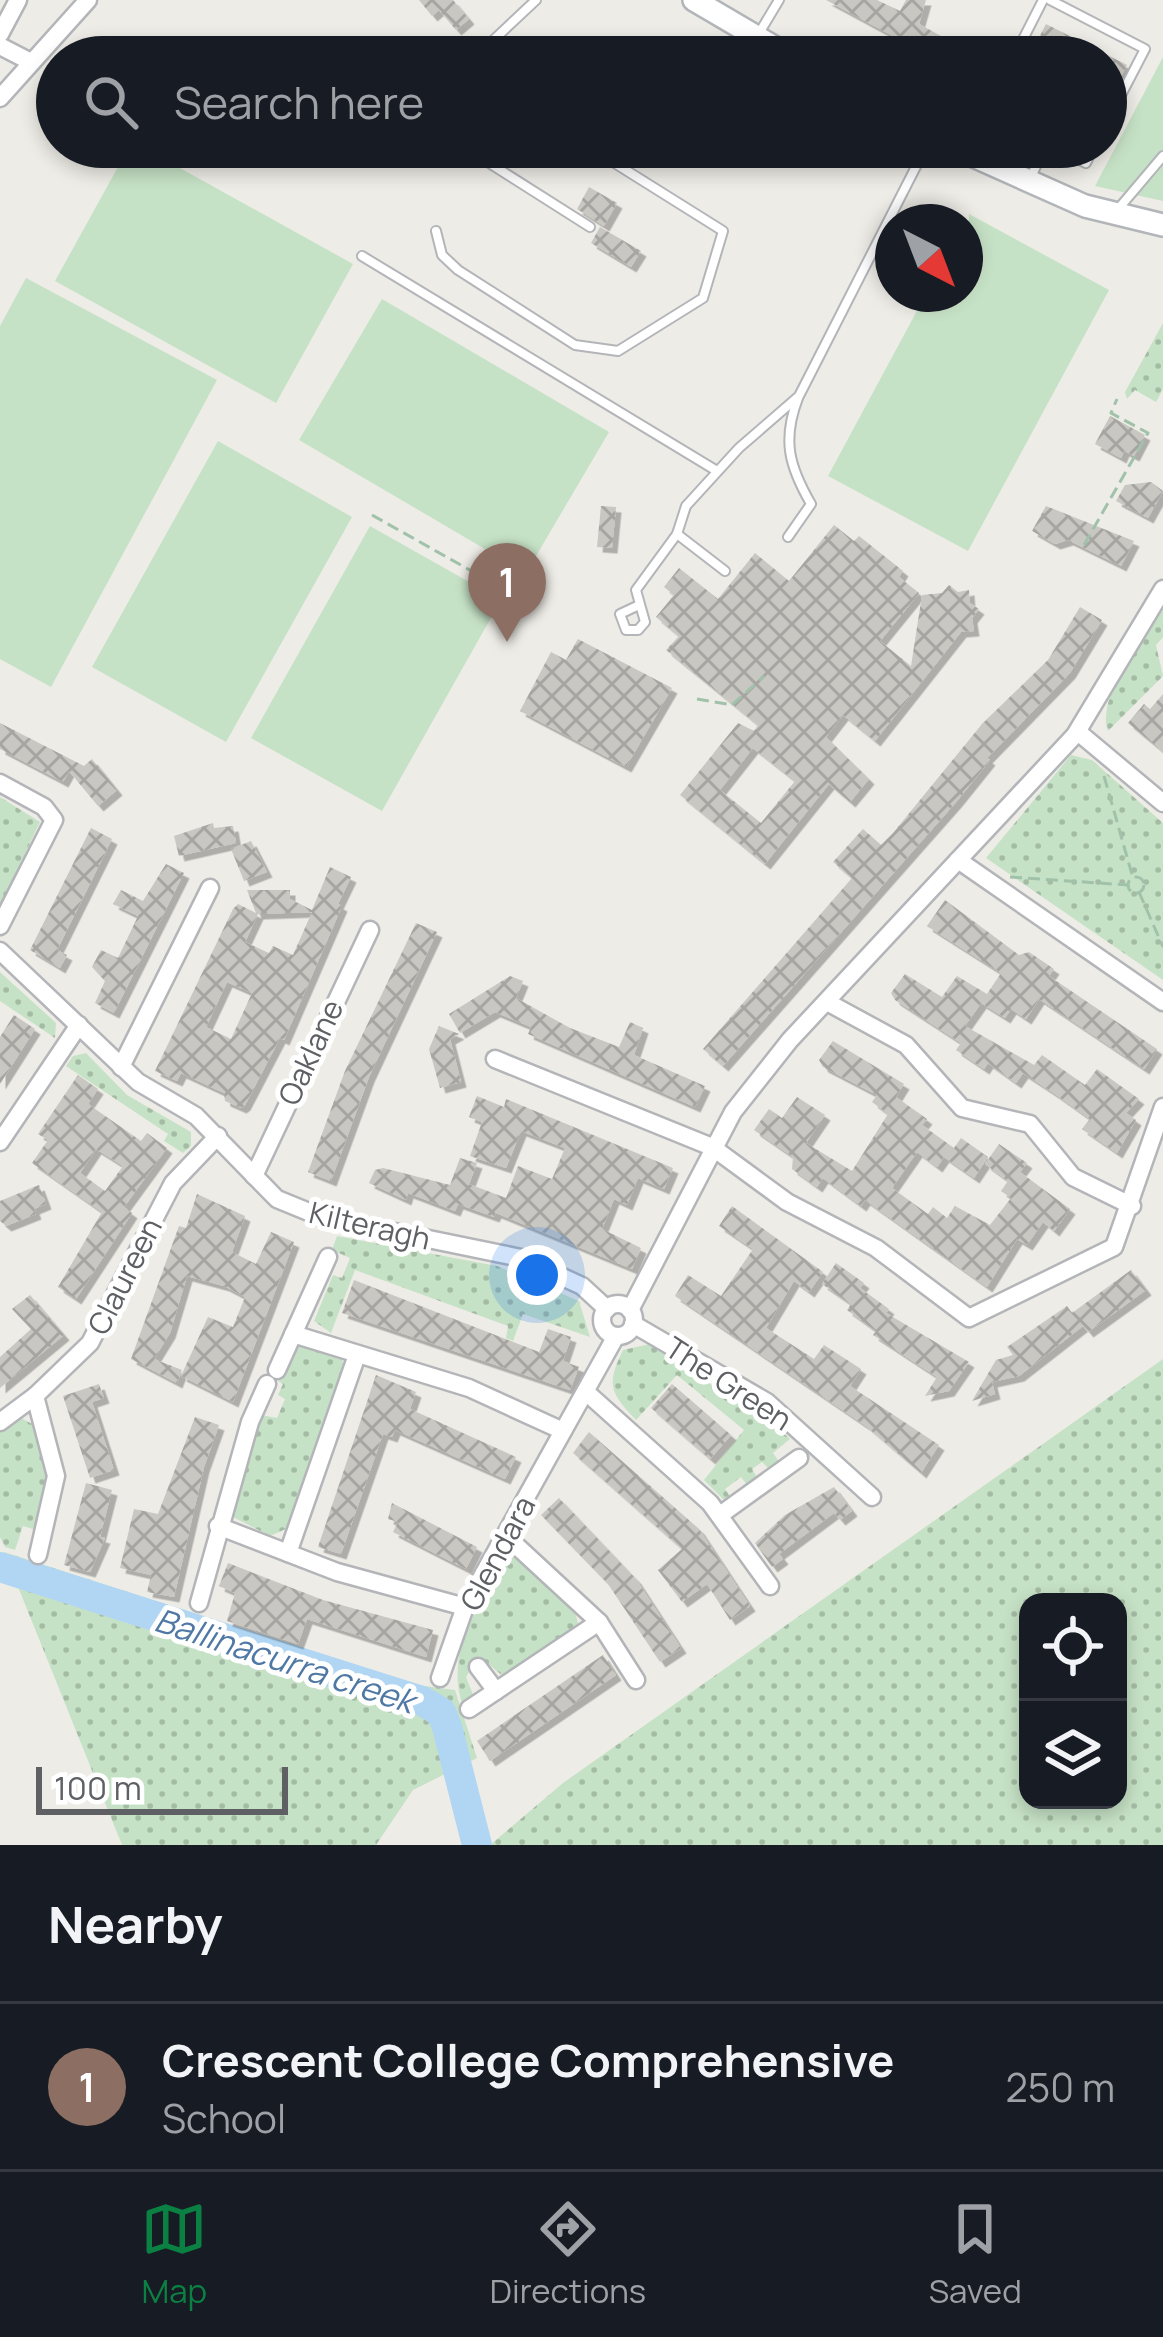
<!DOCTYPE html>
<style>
body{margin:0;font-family:Manrope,sans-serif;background:#20242c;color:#f1f3f6}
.controls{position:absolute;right:36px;bottom:36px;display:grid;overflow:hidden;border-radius:24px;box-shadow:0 6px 18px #0003}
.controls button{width:108px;height:108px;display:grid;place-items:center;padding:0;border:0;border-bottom:3px solid #363941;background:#171b24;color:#f1f3f6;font:60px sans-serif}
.compass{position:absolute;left:875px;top:204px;width:108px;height:108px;border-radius:50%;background:#171b24;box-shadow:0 6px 18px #0003;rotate:138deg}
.scale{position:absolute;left:36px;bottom:30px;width:252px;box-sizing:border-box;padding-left:12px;border:6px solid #5e6064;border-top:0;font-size:33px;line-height:42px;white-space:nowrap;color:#5e6064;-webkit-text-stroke:9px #fff;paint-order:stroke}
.you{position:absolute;left:537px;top:1275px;width:42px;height:42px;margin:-30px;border:9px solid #fff;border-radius:50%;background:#1a73e8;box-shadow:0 0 0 18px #1a73e833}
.badge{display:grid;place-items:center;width:78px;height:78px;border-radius:50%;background:#0b8043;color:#fff;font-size:39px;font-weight:700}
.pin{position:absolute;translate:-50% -99px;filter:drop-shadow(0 3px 6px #0008)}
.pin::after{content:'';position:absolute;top:63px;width:42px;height:36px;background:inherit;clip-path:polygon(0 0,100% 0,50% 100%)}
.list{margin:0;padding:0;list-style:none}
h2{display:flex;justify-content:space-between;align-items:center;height:156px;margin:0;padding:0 48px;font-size:51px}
h2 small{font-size:39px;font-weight:400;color:#9ea1a6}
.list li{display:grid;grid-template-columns:78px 1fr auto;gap:36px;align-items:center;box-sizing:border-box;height:168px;padding:0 48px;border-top:3px solid #363941}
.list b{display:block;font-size:45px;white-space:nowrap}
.list p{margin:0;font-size:39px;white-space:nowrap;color:#9ea1a6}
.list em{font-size:39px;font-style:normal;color:#9ea1a6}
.icon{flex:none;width:66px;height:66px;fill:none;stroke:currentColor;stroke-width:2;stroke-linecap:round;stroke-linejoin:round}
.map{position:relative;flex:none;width:1163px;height:1845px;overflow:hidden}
.search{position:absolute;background:#171b24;box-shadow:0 6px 18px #0003;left:36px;right:36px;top:36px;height:132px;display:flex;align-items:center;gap:30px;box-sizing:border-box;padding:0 42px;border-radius:66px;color:#9ea1a6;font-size:45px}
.sheet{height:324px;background:#171b24}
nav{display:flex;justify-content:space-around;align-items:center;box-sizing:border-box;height:168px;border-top:3px solid #363941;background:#171b24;font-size:33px;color:#9ea1a6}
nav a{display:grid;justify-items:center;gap:6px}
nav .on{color:#0b8043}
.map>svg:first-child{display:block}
.grass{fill:url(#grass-dots);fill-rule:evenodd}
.pitch{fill:#c6e2c6}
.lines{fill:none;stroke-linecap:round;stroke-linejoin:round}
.river{stroke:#b0d6f4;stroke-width:30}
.building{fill:url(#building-cross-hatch);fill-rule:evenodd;filter:url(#shadow)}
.service-casing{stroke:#b3b5b9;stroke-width:12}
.minor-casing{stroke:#b3b5b9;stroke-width:21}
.secondary-casing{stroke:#b2b5b9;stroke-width:26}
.path{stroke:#a0c2aa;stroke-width:3;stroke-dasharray:12 6;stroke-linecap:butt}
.service{stroke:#fff;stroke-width:8}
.minor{stroke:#fff;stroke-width:16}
.secondary{stroke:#fff;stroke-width:21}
.labels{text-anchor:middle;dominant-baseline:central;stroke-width:10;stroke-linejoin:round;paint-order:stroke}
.street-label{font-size:30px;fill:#5e6064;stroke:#fff}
.water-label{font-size:33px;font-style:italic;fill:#4f78a4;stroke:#fff}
</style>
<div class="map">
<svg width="1163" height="1845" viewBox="0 0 1163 1845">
<defs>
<pattern id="grass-dots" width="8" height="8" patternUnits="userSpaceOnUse" patternTransform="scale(3)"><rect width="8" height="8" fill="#c6e2c6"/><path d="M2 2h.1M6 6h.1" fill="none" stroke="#a4bba4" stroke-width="1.8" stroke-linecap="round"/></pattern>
<pattern id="building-cross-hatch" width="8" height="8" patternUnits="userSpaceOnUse" patternTransform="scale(3)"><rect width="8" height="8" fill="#c9c7c2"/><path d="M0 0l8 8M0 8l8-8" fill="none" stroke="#a6a5a1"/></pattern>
<filter id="shadow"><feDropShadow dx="5.5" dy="5.5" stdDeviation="0" flood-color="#0004"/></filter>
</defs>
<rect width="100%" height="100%" fill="#eeece6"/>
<g class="grass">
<polygon points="1163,323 1163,389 1156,402 1135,390 1127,399 1125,392"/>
<path d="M1163 609V637L1156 645 1163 676 1108 731C1096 694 1145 639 1163 609Z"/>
<polygon points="1071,755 1092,760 1163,823 1163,980 986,858"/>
<polygon points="0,797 40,822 0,906"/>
<polygon points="0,972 56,1023 55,1038 0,1001"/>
<polygon points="86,1053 127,1095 191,1132 191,1146 183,1153 164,1141 168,1134 66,1066 73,1056"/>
<polygon points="337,1236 497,1266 579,1301 590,1337 523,1314 513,1341 506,1338 508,1326 355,1270 331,1333 314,1321 333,1275 342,1278 350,1258 332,1250"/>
<polygon points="305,1344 342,1358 344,1368 288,1528 270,1536 231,1516 261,1415 277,1418 285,1399 278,1395 283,1384 278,1381 295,1348"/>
<path d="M650 1344 778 1428 790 1439 773 1453 780 1463 770 1470 762 1462 752 1469 758 1479 748 1486 741 1477 725 1489 731 1498 724 1500 704 1480 744 1430 677 1375 636 1420C610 1393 606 1385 623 1350Z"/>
<path d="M1163 1359V1845H490L563 1783ZM1028 1602H1118V1800H1028Z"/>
<polygon points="21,1418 36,1426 50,1475 36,1530 23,1526 15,1550 5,1547 0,1537 0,1430"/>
<polygon points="4,1552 417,1685 455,1690 477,1758 413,1790 376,1845 122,1845"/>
<path d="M507 1557 520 1558 575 1611 578 1624 504 1677 479 1656 466 1677 474 1697 463 1707C444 1651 479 1604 507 1557Z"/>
</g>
<g class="pitch">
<polygon points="1163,57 1163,201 1095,186"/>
<polygon points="129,147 142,147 353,264 276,403 55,281"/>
<polygon points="969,214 1109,290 968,551 828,476 926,294 965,294"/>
<polygon points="26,278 217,380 51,687 0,659 0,326"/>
<polygon points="382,299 609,432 526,573 299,440"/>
<polygon points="218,441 352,517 226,742 92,667"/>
<polygon points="370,526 501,600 382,811 251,738"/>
</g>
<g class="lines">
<polyline class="river" points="0,1567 422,1701 441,1712 447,1727 477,1845"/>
</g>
<g class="building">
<polygon points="419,0 453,0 469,19 456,30 439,10 432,16"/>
<polygon points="826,0 877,0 900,11 906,0 926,0 919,24 941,36 930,56"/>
<polygon points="1046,24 1127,65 1106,106 1106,57 1029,57"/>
<polygon points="589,187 617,203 604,226 577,209"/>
<polygon points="600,227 641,251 631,267 591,243"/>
<polygon points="1110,416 1145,435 1134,456 1124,451 1121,458 1095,444"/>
<polygon points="1151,482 1163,491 1148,518 1116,501 1125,485"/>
<polygon points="601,506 616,507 612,548 597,547"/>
<polygon points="1046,506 1134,541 1121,566 1068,540 1055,544 1032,531"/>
<path d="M834 525 854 541 859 536 903 571 899 577 919 593 880 641 911 666 922 595 942 593 949 585 958 592 969 590 970 603 979 609 972 618 974 631 961 632 875 741 843 715 826 737 869 779 850 802 829 784 765 864 680 795 738 723 754 731 758 725 666 650 679 636 656 617 674 595 664 587 679 568 718 599 755 553 789 581ZM753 748 795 781 761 823 720 790Z"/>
<polygon points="1080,607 1102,620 1070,673 987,758 990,760 957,801 723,1066 703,1049 852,878 833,862 863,829 881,845 893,833 982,724 1048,660"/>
<polygon points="578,639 672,688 626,767 520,711 551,652 566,660"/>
<polygon points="1163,694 1163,752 1128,723 1144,704 1150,709"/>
<polygon points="0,723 84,766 92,759 117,790 98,806 69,771 63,782 0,749"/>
<polygon points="213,823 214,828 233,826 236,843 179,856 174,836"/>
<polygon points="91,828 112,839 57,950 67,955 60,968 30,950"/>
<polygon points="251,841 267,872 244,881 231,849"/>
<polygon points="166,864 184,873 114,1013 95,1003 105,981 92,967 101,950 118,958 138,916 113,904 121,890 143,901"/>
<path d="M330 867 351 877 338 904 342 906 284 1040 280 1038 245 1105 241 1108 225 1101 224 1093 181 1073 177 1081 155 1071 233 909 238 904 256 913 247 890H290V899L312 910ZM312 912 293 955 273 946 269 953 245 942 258 914ZM227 982 252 993 231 1039 206 1027Z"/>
<polygon points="945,900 1019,955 1029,952 1054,969 1049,976 1157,1049 1144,1069 1039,999 1026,1019 1011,1009 1005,1018 981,1003 984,999 965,1026 1034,1065 1042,1055 1085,1085 1097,1069 1139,1099 1126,1113 1136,1120 1117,1153 1082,1129 1090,1119 1055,1094 1023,1073 1016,1083 988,1063 984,1069 956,1050 961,1043 895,1000 891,993 905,974 942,997 957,976 987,994 1001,973 927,926"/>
<polygon points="416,923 437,932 369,1077 331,1181 308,1172 345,1071"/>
<polygon points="510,976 523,981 516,998 570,1028 619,1047 630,1022 643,1028 634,1055 705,1086 695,1107 528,1034 531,1027 495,1012 460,1033 449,1014"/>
<polygon points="14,1015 35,1029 0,1084 0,1037"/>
<polygon points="439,1026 459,1034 450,1039 461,1082 440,1088 429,1049"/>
<polygon points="833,1041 904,1084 896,1097 927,1119 922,1125 954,1148 961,1138 988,1157 974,1178 944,1157 937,1167 917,1152 892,1188 928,1214 933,1207 947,1218 955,1206 990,1225 1011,1198 1001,1191 1008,1181 985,1164 999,1144 1027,1163 1020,1172 1070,1209 1054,1231 1043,1222 1027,1245 1017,1239 987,1287 865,1200 861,1206 823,1178 817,1187 792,1169 793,1157 754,1130 769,1109 782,1118 797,1097 825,1115 806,1143 852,1171 888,1114 872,1102 877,1095 823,1067 819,1060"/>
<path d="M78 1075 98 1089 88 1104 141 1141 147 1133 167 1148 124 1207 132 1213 76 1299 58 1287 102 1212 32 1163 48 1140 38 1134ZM96 1149 123 1166 105 1191 80 1173Z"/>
<polygon points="477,1096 504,1107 506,1099 673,1168 664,1189 638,1178 627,1205 614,1199 602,1229 641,1248 632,1269 496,1213 494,1217 458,1204 455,1211 408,1193 406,1200 369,1183 375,1170 383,1168 450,1185 460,1158 477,1163 469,1184 506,1198 518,1166 552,1179 565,1148 521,1131 506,1168 470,1156 482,1122 469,1117"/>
<polygon points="39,1185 46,1204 34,1209 36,1214 6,1226 0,1221 0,1201"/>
<polygon points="197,1194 245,1216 232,1252 256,1264 271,1232 294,1242 233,1402 181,1376 208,1317 233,1327 245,1297 224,1286 187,1276 170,1333 154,1359 182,1370 177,1383 131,1359 179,1226 186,1228"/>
<polygon points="732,1206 823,1272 809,1292 794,1281 766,1328 814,1359 824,1345 861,1369 850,1386 939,1445 921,1473 866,1426 675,1296 688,1275 721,1296 753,1249 719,1226"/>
<polygon points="836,1263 864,1283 860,1288 889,1309 886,1313 969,1362 949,1391 925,1396 937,1377 873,1335 876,1331 847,1310 851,1304 822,1284"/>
<polygon points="1131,1270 1146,1290 1088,1332 1083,1326 1019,1376 992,1382 995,1394 972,1401 996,1360 1013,1355 1007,1347 1067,1306 1072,1313"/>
<polygon points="354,1280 539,1352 548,1329 571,1337 563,1361 579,1367 570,1390 342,1313"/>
<polygon points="30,1295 64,1335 0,1388 0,1357 31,1329 12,1309"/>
<polygon points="376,1375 416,1392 410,1409 516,1457 505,1479 395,1430 392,1437 383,1434 341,1554 318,1547"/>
<polygon points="99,1384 104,1398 92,1402 114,1470 90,1478 63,1396"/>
<polygon points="672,1384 731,1435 710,1459 651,1408"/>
<polygon points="195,1417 219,1425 204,1467 174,1597 147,1592 151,1575 120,1568 134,1509 158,1514"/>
<polygon points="589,1432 699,1529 750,1606 730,1620 707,1584 682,1602 658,1570 682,1549 573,1453"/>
<polygon points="86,1483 112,1490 100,1537 105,1538 90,1572 64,1565"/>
<polygon points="834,1487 852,1511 840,1520 834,1513 779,1554 783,1559 772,1567 755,1543 785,1515"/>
<polygon points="559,1498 636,1579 681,1648 660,1662 608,1584 541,1515"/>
<polygon points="392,1503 477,1547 466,1569 393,1532 398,1522 388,1519"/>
<polygon points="228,1563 323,1600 433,1630 426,1657 307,1619 298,1644 227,1621 235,1593 219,1586"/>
<polygon points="603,1655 616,1675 490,1761 477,1741"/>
</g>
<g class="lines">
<g class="service-casing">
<g id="service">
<polyline points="1050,0 1145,49 1106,124"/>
<polyline points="758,35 779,0"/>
<polyline points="483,57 486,47 536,0"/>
<polyline points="1014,57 1043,0"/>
<polyline points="464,147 590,227"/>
<polyline points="1051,147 1086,163 1094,147"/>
<polyline points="1031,177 1045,147"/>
<polyline points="1119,208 1163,156"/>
<polyline points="436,231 442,255 458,270 575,345 618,351 703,298 723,231 589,147"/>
<polyline points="362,256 717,471"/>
<polyline points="677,534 725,571"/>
<path d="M788 537 811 504C789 466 782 440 798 398"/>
<polyline points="637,606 620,614 626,630 638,630 645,622 636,590 677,534 686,506 739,448 799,396 926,147"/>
</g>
</g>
<g class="minor-casing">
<g id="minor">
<polyline points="0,34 18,0"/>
<polyline points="0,46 29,61"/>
<polyline points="0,98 88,0"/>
<polyline points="1078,732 1163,803"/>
<polyline points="0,783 44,807 54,820 0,926"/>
<polyline points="958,860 1163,1002"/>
<polyline points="0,951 138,1082 196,1116 277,1199 321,1217 521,1258 582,1286 607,1309"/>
<polyline points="827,1002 906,1045 962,1108 1030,1124 1073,1177 1132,1206"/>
<polyline points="495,1059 712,1147 787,1202 876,1248 969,1318 1114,1247 1163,1107"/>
<polyline points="121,1067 210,888"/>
<polyline points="0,1142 79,1025"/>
<polyline points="254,1176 370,930"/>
<circle cx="618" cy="1320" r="16"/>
<polyline points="630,1310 733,1112 790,1040 1075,735 1163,589"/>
<polyline points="633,1324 767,1402 872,1497"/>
<polyline points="293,1334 469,1388 563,1431"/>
<polyline points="277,1370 328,1257"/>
<polyline points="586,1392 710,1503 770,1586"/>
<polyline points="0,1422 35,1396"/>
<polyline points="720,1515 799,1458"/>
<polyline points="218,1526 337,1572 465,1607"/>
<polyline points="506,1536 599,1622 636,1680"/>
<polyline points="288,1553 357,1355"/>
<polyline points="38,1555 56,1476 35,1396 90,1343 173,1183 218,1136"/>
<polyline points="199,1603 250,1422 267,1384"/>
<polyline points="478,1667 496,1691"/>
<polyline points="440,1678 465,1607 616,1336"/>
<polyline points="469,1709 599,1622"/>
</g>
</g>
<g class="secondary-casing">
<g id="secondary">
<polyline points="694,0 791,57"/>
<polyline points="953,147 1085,206 1163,225"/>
</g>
</g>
<g class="path">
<polyline points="372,515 530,604"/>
<polyline points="1084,545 1148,433 1111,413 1117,399"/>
<polyline points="697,699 732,705 764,676"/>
<polyline points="1104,776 1133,878"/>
<polyline points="1010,877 1128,885"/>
<circle cx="1136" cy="885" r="8"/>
<polyline points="1139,892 1163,947"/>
</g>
<use href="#service" class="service"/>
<use href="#minor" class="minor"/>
<use href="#secondary" class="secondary"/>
</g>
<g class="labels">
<g class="street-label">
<text transform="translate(310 1052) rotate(-65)">Oaklane</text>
<text transform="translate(370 1225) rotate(13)">Kilteragh</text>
<text transform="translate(124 1276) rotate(-63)">Claureen</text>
<text transform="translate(729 1383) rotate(33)">The Green</text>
<text transform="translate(497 1553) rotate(-62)">Glendara</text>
</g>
<g class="water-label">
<text transform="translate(285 1660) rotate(18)">Ballinacurra creek</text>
</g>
</g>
</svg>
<div class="controls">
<button><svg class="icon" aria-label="locate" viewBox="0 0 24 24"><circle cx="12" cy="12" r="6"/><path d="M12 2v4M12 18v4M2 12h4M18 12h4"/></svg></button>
<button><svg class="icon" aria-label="layers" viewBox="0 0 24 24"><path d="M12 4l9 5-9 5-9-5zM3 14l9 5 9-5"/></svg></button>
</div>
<svg class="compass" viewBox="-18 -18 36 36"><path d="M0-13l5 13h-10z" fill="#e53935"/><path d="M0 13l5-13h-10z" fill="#9ea1a6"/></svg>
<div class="scale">100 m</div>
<div class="you"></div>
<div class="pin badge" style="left:507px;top:642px;background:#8d6e63">1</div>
<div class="search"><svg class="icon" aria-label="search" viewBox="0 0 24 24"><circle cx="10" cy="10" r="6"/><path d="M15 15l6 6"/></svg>Search here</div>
</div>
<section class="sheet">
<h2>Nearby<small></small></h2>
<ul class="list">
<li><span class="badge" style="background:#8d6e63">1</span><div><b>Crescent College Comprehensive</b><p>School</p></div><em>250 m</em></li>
</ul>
</section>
<nav>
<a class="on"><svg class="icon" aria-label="map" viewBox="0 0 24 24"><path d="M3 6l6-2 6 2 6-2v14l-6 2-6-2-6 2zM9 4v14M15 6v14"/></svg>Map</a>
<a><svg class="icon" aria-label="directions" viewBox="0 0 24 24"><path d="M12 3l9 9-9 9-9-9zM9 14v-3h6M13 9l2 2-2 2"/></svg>Directions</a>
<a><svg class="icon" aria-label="saved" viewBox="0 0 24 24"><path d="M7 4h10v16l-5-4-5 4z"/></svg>Saved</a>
</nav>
